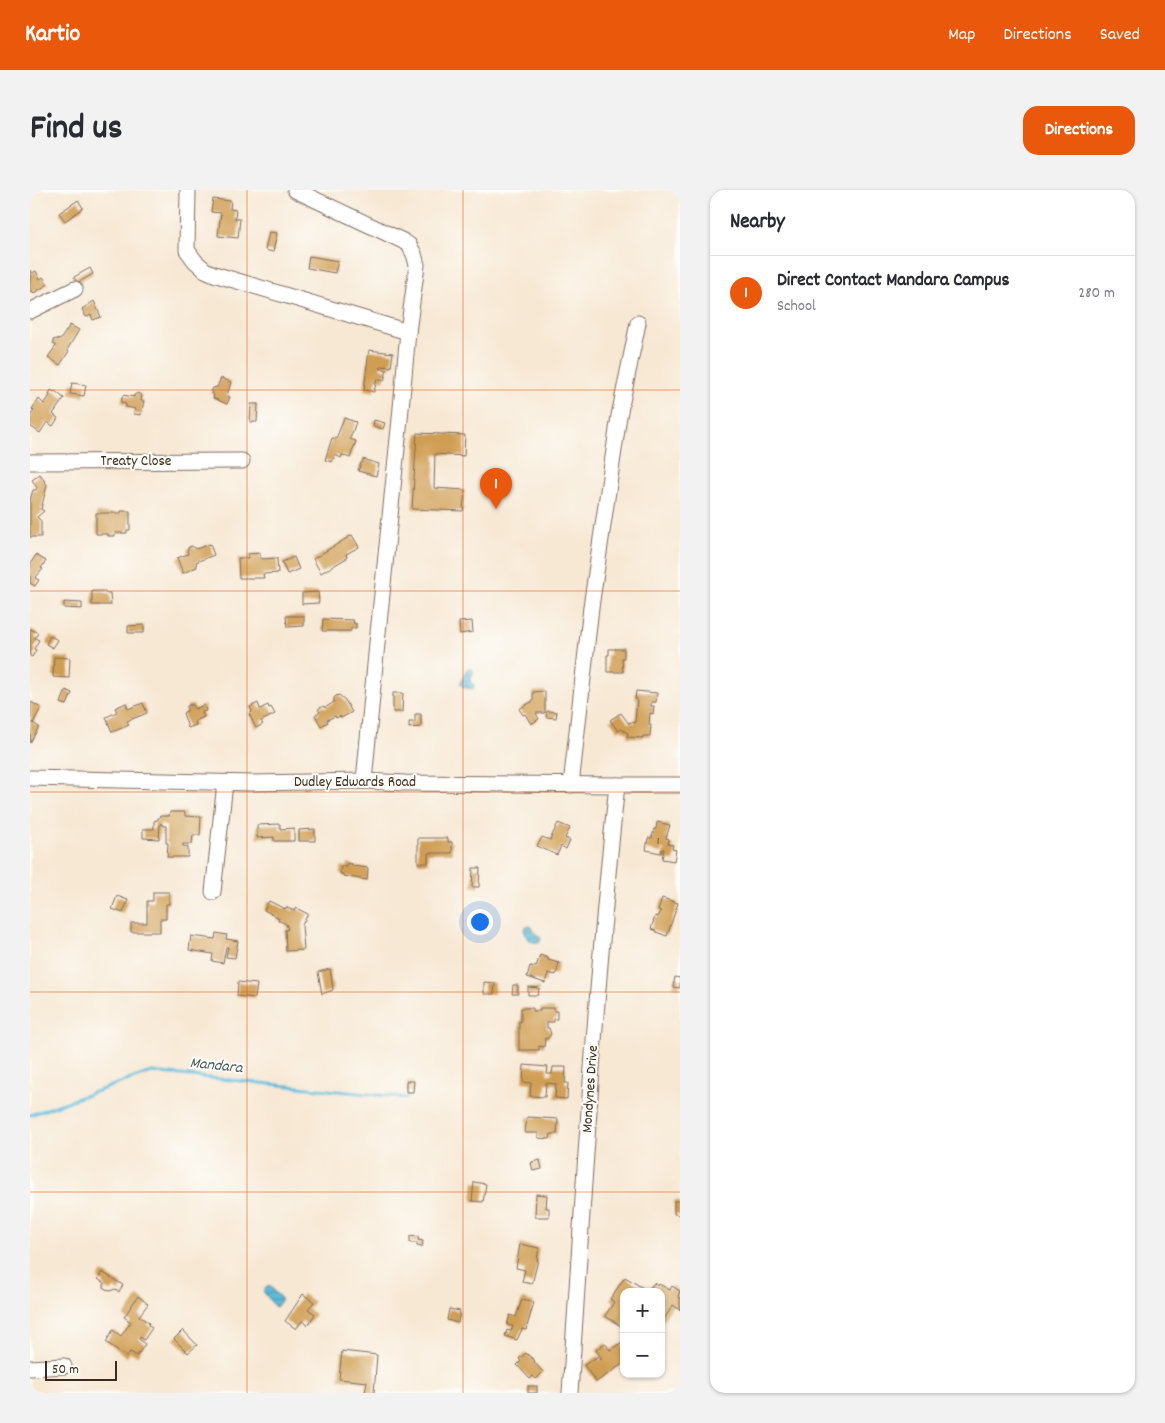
<!DOCTYPE html>
<meta charset="utf-8">
<style>
body{margin:0;font-family:Dekko,sans-serif;background:#f2f2f3;color:#2b2b33}
.controls{position:absolute;right:15px;bottom:15px;display:grid;overflow:hidden;border-radius:10px;box-shadow:0 1px 4px #0004}
.controls button{width:45px;height:45px;display:grid;place-items:center;padding:0;border:0;border-bottom:1px solid #e1e1e2;background:#fff;color:#2b2b33;font:25px sans-serif}
.scale{position:absolute;left:15px;bottom:12px;width:72px;box-sizing:border-box;padding-left:5px;border:2px solid #3b2a1e;border-top:0;font-size:14px;line-height:18px;white-space:nowrap;color:#3b2a1e;-webkit-text-stroke:4px #fdfcf7;paint-order:stroke}
.you{position:absolute;left:449px;top:731px;width:18px;height:18px;margin:-12px;border:4px solid #fff;border-radius:50%;background:#1a73e8;box-shadow:0 0 0 8px #1a73e833}
.badge{display:grid;place-items:center;width:32px;height:32px;border-radius:50%;background:#ea580c;color:#fff;font-size:16px;font-weight:700}
.pin{position:absolute;translate:-50% -41px;filter:drop-shadow(0 1px 2px #0008)}
.pin::after{content:'';position:absolute;top:26px;width:18px;height:15px;background:inherit;clip-path:polygon(0 0,100% 0,50% 100%)}
.list{margin:0;padding:0;list-style:none}
h2{display:flex;justify-content:space-between;align-items:center;height:65px;margin:0;padding:0 20px;font-size:21px}
h2 small{font-size:16px;font-weight:400;color:#7c7c81}
.list li{display:grid;grid-template-columns:32px 1fr auto;gap:15px;align-items:center;box-sizing:border-box;height:75px;padding:0 20px;border-top:1px solid #e1e1e2}
.list b{display:block;font-size:19px;white-space:nowrap}
.list p{margin:0;font-size:16px;white-space:nowrap;color:#7c7c81}
.list em{font-size:16px;font-style:normal;color:#7c7c81}
.map{position:relative;flex:none;width:650px;height:1203px;overflow:hidden;border-radius:15px}
header{display:flex;align-items:center;gap:30px;box-sizing:border-box;height:70px;padding:0 25px;background:#ea580c;color:#fff}
header strong{font-size:24px}
nav{display:flex;gap:28px;margin-inline-start:auto;font-size:18px}
.intro{display:flex;align-items:center;justify-content:space-between;box-sizing:border-box;height:120px;padding:0 30px}
h1{margin:0;font-size:35px}
.button{padding:12px 22px;border-radius:15px;background:#ea580c;color:#fff;font-size:18px;font-weight:700}
main{display:flex;gap:30px;padding:0 30px}
aside{flex:1;background:#fff;border-radius:15px;box-shadow:0 1px 4px #0004}
.map>svg:first-child{display:block}
.water{fill:url(#water-rules);stroke:#4c737d}
.lines{fill:none;stroke-linecap:round;stroke-linejoin:round}
.stream{stroke:#5dbcdc;stroke-width:3}
.building{fill:#d09e53}
.minor-casing{stroke:#7d6c5e;stroke-width:17}
.minor{stroke:#fff;stroke-width:15}
.grid{fill:none;stroke:#df570d;stroke-width:1;stroke-opacity:0.55}
.labels{text-anchor:middle;dominant-baseline:central;stroke-width:4;stroke-linejoin:round;paint-order:stroke}
.number-label{font-size:12px;fill:#60472b}
.street-label{font-size:15px;fill:#3b2a1e;stroke:#fdfcf7}
.water-label{font-size:16px;font-style:italic;fill:#475d60;stroke:#fdfcf7}
</style>
<header>
<strong>Kartio</strong>
<nav><a>Map</a><a>Directions</a><a>Saved</a></nav>
</header>
<div class="intro"><h1>Find us</h1><a class="button">Directions</a></div>
<main>
<div class="map">
<svg width="650" height="1203" viewBox="0 0 650 1203">
<defs>
<pattern id="water-rules" width="6" height="5" patternUnits="userSpaceOnUse" patternTransform="scale(1.25)"><rect width="6" height="5" fill="#5dbcdc"/><path d="M0 2.5h6" fill="none" stroke="#4e99b2"/></pattern>
</defs>
<rect width="100%" height="100%" fill="#fdfcf7"/>
<filter id="ink" filterUnits="userSpaceOnUse"><feTurbulence type="fractalNoise" baseFrequency=".02" numOctaves="2"/><feDisplacementMap in="SourceGraphic" scale="10" xChannelSelector="R" yChannelSelector="G"/><feConvolveMatrix kernelMatrix="1 2 1 2 8 2 1 2 1" color-interpolation-filters="sRGB"/></filter>
<filter id="wash" filterUnits="userSpaceOnUse"><feTurbulence type="fractalNoise" baseFrequency=".0096" numOctaves="4" result="noise"/><feDisplacementMap in="SourceGraphic" scale="20" xChannelSelector="R" yChannelSelector="G"/><feGaussianBlur stdDeviation="1.12" result="paint"/><feColorMatrix in="noise" values="0 0 0 0 0 0 0 0 0 0 0 0 0 0 0 0 0 1.4 0 .05"/><feComposite in="paint" operator="in"/></filter>
<g filter="url(#wash)">
<rect width="100%" height="100%" fill="#f7e8d4"/>
<g class="water">
<polygon points="439,478 442,479 444,483 442,485 440,491 444,495 444,498 441,499 433,497 430,494 436,480"/>
<polygon points="500,736 503,738 504,742 511,748 510,752 503,752 497,748 494,740 495,737"/>
<polygon points="238,1096 241,1096 244,1102 251,1108 251,1111 246,1117 244,1116 233,1101"/>
</g>
<g class="lines">
<polyline class="stream" points="0,925 121,882 377,908"/>
</g>
<g id="blocks">
<g class="building">
<polygon points="183,9 201,11 200,19 206,20 205,29 210,29 208,48 188,46 191,23 181,22"/>
<polygon points="48,10 53,18 35,31 29,23"/>
<polygon points="239,42 247,43 243,62 235,60"/>
<polygon points="279,66 308,71 305,83 277,78"/>
<polygon points="60,78 63,84 47,93 44,87"/>
<polygon points="0,80 2,83 6,81 10,89 13,87 18,94 4,103 2,101 0,102"/>
<polygon points="64,111 71,127 63,130 61,125 56,127 52,119"/>
<polygon points="40,135 49,140 37,160 39,161 30,175 18,167 26,156 23,154 23,150 26,149 30,150"/>
<polygon points="339,160 363,163 361,177 351,176 350,178 357,180 354,191 347,189 344,202 334,200"/>
<polygon points="191,188 201,192 197,206 200,207 197,214 183,208 184,205 181,202 183,198 187,197"/>
<polygon points="42,193 56,195 54,206 40,204"/>
<polygon points="21,200 24,202 25,201 34,208 23,224 28,228 23,236 17,232 10,243 0,236 0,226 4,221 2,219 9,209 14,214 20,206 19,204"/>
<polygon points="108,203 112,206 111,211 114,211 111,225 104,224 105,219 96,217 96,214 91,212 93,205 104,207 104,205"/>
<polygon points="221,214 228,214 227,232 220,232"/>
<polygon points="314,228 326,232 320,249 326,251 320,268 312,265 311,268 305,265 302,272 295,270 302,248 306,249"/>
<polygon points="344,230 355,233 353,239 343,236"/>
<polygon points="387,243 435,245 434,266 405,264 404,298 435,300 433,321 382,319"/>
<polygon points="333,269 349,274 346,286 328,281 331,273 332,273"/>
<polygon points="10,284 17,295 11,319 14,321 7,327 11,331 11,347 0,347 0,310 3,300 6,300 7,298 2,290"/>
<polygon points="91,321 100,321 100,340 97,340 97,343 85,343 85,346 78,346 78,344 66,344 66,323 91,323"/>
<polygon points="322,345 329,357 316,364 317,368 291,383 283,369"/>
<polygon points="180,354 184,365 166,372 167,377 153,383 147,368 158,364 157,361 159,357 162,356 166,359"/>
<polygon points="230,363 231,369 247,368 248,383 233,384 234,388 209,388 208,368 218,368 218,364"/>
<polygon points="6,365 16,371 11,378 13,379 5,388 9,390 5,396 0,393 0,374"/>
<polygon points="264,367 269,379 257,384 252,372"/>
<polygon points="62,401 75,401 75,403 80,403 81,415 62,415"/>
<polygon points="288,402 289,413 272,414 272,403"/>
<polygon points="34,412 52,413 52,419 34,418"/>
<polygon points="256,426 274,426 274,436 257,437"/>
<polygon points="293,429 323,430 324,434 326,433 326,438 321,438 321,441 292,441"/>
<polygon points="442,431 443,442 430,444 429,432"/>
<polygon points="114,435 114,443 98,443 98,436"/>
<polygon points="1,439 8,443 5,448 9,450 4,459 6,460 2,467 0,466 0,441"/>
<polygon points="20,446 28,450 23,458 16,454"/>
<polygon points="579,459 594,459 594,468 592,468 593,482 577,482 577,465 579,465"/>
<polygon points="24,467 40,468 39,488 23,487"/>
<polygon points="36,500 42,503 37,515 31,513"/>
<polygon points="515,501 515,523 506,523 509,529 501,534 495,524 493,525 489,519 503,511 503,502"/>
<polygon points="606,501 627,503 626,512 621,512 621,516 624,516 623,524 620,523 619,535 621,535 620,546 613,546 613,548 597,547 598,543 591,539 588,541 580,530 591,523 599,534 599,532 605,533 607,509 605,509"/>
<polygon points="363,503 373,503 372,522 363,522"/>
<polygon points="309,505 315,510 322,522 311,528 310,526 306,528 305,526 297,530 298,532 291,536 285,525 290,522 288,519 294,516 295,518 304,512 304,508 306,506"/>
<polygon points="1,512 11,518 3,533 9,537 0,553"/>
<polygon points="96,513 98,519 113,513 117,523 97,531 99,535 82,542 76,527 87,522 85,518"/>
<polygon points="228,513 230,519 238,515 239,518 241,517 245,524 231,531 233,534 226,538 219,524 222,522 220,517"/>
<polygon points="159,515 163,515 165,519 174,515 176,521 172,522 174,527 165,531 166,535 158,538 153,523 157,521 157,516"/>
<polygon points="517,521 527,522 526,528 516,527"/>
<polygon points="385,524 391,524 391,537 379,538 379,532 385,532"/>
<polygon points="140,622 155,622 155,626 171,627 170,645 163,645 162,654 153,654 153,656 158,657 158,667 137,667 138,653 136,653 136,636 133,636 132,634 130,634 129,649 113,648 113,639 124,639 124,631 127,630 130,626 139,626"/>
<polygon points="627,632 640,635 636,648 639,649 638,654 643,655 642,659 646,660 644,671 632,669 634,659 632,659 631,663 616,660 618,648 622,648 624,639 626,639"/>
<polygon points="528,633 540,638 535,648 540,650 536,659 531,656 527,665 507,656 512,647 520,650"/>
<polygon points="250,634 250,639 264,638 264,651 244,651 244,647 227,648 227,635"/>
<polygon points="285,639 285,651 269,651 269,640"/>
<polygon points="388,648 418,648 418,652 422,652 422,663 398,663 398,673 388,673"/>
<polygon points="317,673 322,674 323,676 338,678 337,690 313,686 313,684 310,684 311,676 317,677"/>
<polygon points="443,678 450,678 449,697 442,697"/>
<polygon points="123,702 139,702 139,714 136,714 136,729 130,729 130,742 101,742 101,733 117,733 117,711 123,711"/>
<polygon points="87,706 98,710 93,723 82,719"/>
<polygon points="632,708 648,713 637,746 626,742 626,741 621,739 625,726 628,727 631,721 628,720"/>
<polygon points="239,711 255,719 256,717 264,721 266,718 278,724 272,735 274,760 256,761 255,740 258,739 256,734 248,730 249,728 234,720"/>
<polygon points="186,743 197,745 196,749 208,751 205,768 196,767 198,757 196,757 193,773 182,771 183,764 159,760 161,746 185,749"/>
<polygon points="510,765 518,768 518,770 529,773 526,785 518,783 515,793 497,787 500,776 506,777"/>
<polygon points="300,779 303,800 292,804 288,782"/>
<polygon points="645,787 650,788 650,798 643,797"/>
<polygon points="208,792 227,794 225,808 207,806"/>
<polygon points="454,792 465,793 464,804 454,804"/>
<polygon points="483,795 488,795 488,804 482,804"/>
<polygon points="498,797 509,798 508,805 498,805"/>
<polygon points="491,818 503,818 503,821 510,821 510,818 524,818 524,821 527,821 527,829 524,829 524,832 517,832 517,838 519,838 521,844 517,849 515,848 514,857 509,856 509,860 489,860 489,831 491,832"/>
<polygon points="494,875 518,877 517,884 522,884 523,877 536,877 535,893 538,893 537,909 525,908 526,894 516,893 515,907 500,906 501,893 493,892"/>
<polygon points="376,891 384,891 383,902 376,902"/>
<polygon points="497,927 528,929 527,944 521,944 520,949 508,948 508,943 495,943"/>
<polygon points="510,970 512,979 503,981 501,973 502,973 502,972"/>
<polygon points="444,992 456,994 453,1012 442,1011"/>
<polygon points="506,1004 517,1005 516,1018 519,1018 519,1027 505,1027"/>
<polygon points="644,1011 650,1011 650,1025 644,1024"/>
<polygon points="380,1046 389,1047 388,1050 393,1051 392,1057 387,1056 387,1053 380,1053"/>
<polygon points="490,1054 509,1058 507,1070 508,1070 502,1094 492,1092 495,1080 486,1078"/>
<polygon points="72,1082 93,1095 89,1102 85,1099 80,1101 74,1098 74,1093 68,1089"/>
<polygon points="595,1087 613,1098 611,1102 594,1102 594,1138 575,1126 584,1112 580,1109"/>
<polygon points="624,1093 628,1096 629,1094 640,1100 642,1096 650,1101 648,1107 650,1108 650,1120 643,1115 631,1134 631,1102 624,1102 619,1099"/>
<polygon points="273,1104 284,1112 278,1119 285,1124 278,1135 272,1131 266,1139 255,1131"/>
<polygon points="108,1106 118,1114 109,1126 119,1133 118,1135 122,1138 114,1150 110,1147 109,1149 115,1154 107,1166 100,1162 97,1167 76,1152 83,1140 91,1146 101,1132 94,1127"/>
<polygon points="492,1109 504,1112 496,1140 492,1139 487,1150 475,1146 477,1140 481,1141 483,1136 477,1135 480,1125 486,1127"/>
<polygon points="419,1119 430,1121 428,1133 417,1130"/>
<polygon points="153,1140 167,1155 158,1163 144,1149"/>
<polygon points="575,1153 580,1160 591,1153 594,1158 594,1173 566,1192 554,1175 568,1166 571,1170 572,1169 566,1160"/>
<polygon points="312,1161 347,1165 344,1203 335,1203 337,1192 309,1189"/>
<polygon points="496,1163 505,1171 504,1172 513,1182 506,1189 503,1186 500,1189 487,1175 491,1171 489,1169"/>
<rect x="498" y="1196" width="9" height="7"/>
</g>
</g>
</g>
<g filter="url(#ink)">
<use href="#blocks" fill-opacity="0" stroke="#7d6c5e" stroke-width="1"/>
<g class="lines">
<g class="minor-casing">
<g id="minor">
<polyline points="158,0 157,60 165,71 175,80 184,84 378,142"/>
<polyline points="265,0 373,51 379,55 384,64 387,75 378,142 370,229 348,443 334,591"/>
<polyline points="0,121 45,99"/>
<polyline points="0,272 212,271"/>
<polyline points="0,588 223,593 334,591 375,593 587,595 650,595"/>
<polyline points="541,595 561,417 589,226 608,133"/>
<polyline points="183,702 195,593"/>
<polyline points="0,1178 34,1176"/>
<path d="M540 1203C554 1000 565 797 587 595"/>
</g>
</g>
<use href="#minor" class="minor"/>
</g>
</g>
<path class="grid" d="M217 0V1203M433 0V1203M0 200H650M0 401H650M0 602H650M0 802H650M0 1002H650"/>
<g class="labels">
<g class="number-label">
<text x="628" y="651">1</text>
</g>
<g class="street-label">
<text x="106" y="272">Treaty Close</text>
<text x="325" y="593">Dudley Edwards Road</text>
<text transform="translate(561 899) rotate(-86)">Mondynes Drive</text>
</g>
<g class="water-label">
<text transform="translate(186 876) rotate(6)">Mandara</text>
</g>
</g>
</svg>
<div class="controls">
<button>+</button>
<button>−</button>
</div>
<div class="scale">50 m</div>
<div class="you"></div>
<div class="pin badge" style="left:466px;top:319px">1</div>
</div>
<aside>
<h2>Nearby<small></small></h2>
<ul class="list">
<li><span class="badge">1</span><div><b>Direct Contact Mandara Campus</b><p>School</p></div><em>280 m</em></li>
</ul>
</aside>
</main>
